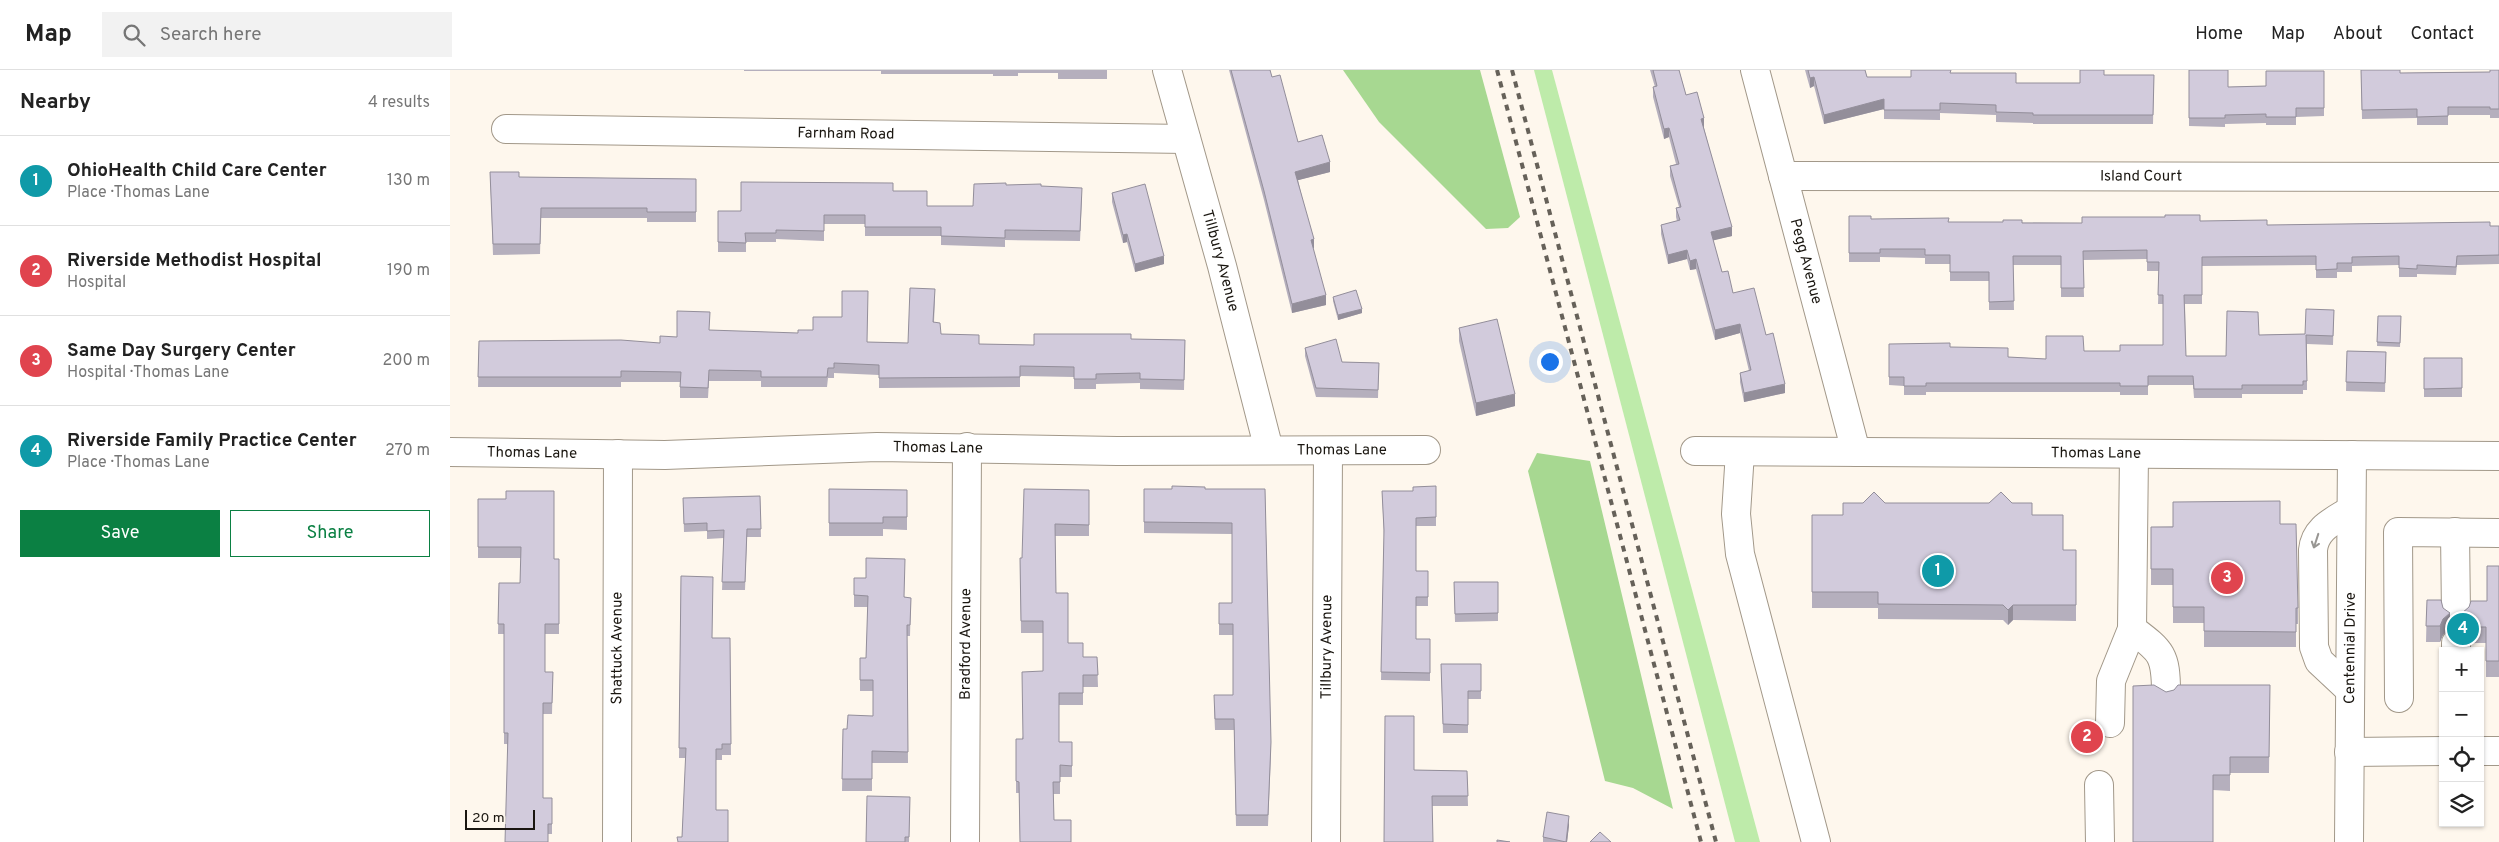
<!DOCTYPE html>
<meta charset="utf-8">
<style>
body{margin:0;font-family:Overpass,sans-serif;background:#f2f2f2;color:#222}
.controls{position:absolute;right:15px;bottom:15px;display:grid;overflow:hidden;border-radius:0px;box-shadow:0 1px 4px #0004}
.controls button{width:45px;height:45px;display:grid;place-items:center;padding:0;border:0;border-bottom:1px solid #e0e0e0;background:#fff;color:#222;font:25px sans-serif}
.scale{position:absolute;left:15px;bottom:12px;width:70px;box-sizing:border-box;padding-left:5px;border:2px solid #1a1610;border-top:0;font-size:14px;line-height:18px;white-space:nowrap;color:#1a1610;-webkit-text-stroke:4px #fef7ed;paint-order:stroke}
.you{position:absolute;left:1099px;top:291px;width:18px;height:18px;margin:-12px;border:4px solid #fff;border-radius:50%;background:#1a73e8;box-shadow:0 0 0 8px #1a73e833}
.badge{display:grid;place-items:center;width:32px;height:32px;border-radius:50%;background:#0b8043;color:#fff;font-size:16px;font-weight:700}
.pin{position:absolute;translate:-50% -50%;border:2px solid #fff;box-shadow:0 1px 5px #0006}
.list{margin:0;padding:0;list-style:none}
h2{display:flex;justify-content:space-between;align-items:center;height:65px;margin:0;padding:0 20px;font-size:21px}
h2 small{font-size:16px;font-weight:400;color:#767676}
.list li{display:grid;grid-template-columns:32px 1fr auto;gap:15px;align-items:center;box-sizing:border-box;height:90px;padding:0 20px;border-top:1px solid #e0e0e0}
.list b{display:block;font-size:19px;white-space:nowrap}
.list p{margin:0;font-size:16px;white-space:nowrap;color:#767676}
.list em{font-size:16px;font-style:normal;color:#767676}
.actions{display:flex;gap:10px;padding:15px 20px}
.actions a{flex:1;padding:11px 0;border:1px solid #0b8043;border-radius:0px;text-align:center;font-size:18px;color:#0b8043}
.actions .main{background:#0b8043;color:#fff}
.icon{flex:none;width:28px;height:28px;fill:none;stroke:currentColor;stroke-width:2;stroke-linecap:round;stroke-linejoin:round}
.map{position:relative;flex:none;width:2049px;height:772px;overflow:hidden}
header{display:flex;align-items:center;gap:30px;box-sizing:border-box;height:70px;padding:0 25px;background:#fff;border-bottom:1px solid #e0e0e0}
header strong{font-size:24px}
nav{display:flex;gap:28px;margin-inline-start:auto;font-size:18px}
.search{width:350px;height:45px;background:#f2f2f2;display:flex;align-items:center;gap:12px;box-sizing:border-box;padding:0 18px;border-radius:0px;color:#767676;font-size:19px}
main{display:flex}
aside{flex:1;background:#fff}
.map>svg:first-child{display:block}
.green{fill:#beebaa}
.forest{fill:#a7d891}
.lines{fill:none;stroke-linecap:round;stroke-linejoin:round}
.minor-casing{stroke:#a29889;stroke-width:30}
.minor{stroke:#fff;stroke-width:28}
.rail{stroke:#666159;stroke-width:4;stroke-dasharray:6 6;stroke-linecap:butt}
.wall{fill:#b5afbd}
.shaded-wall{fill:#938e9a}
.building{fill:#d2cbdc;stroke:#938e9a}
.oneway{stroke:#989693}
.labels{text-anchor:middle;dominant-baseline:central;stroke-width:4;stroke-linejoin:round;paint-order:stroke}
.street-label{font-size:15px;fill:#1a1610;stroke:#fef7ed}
</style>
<header>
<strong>Map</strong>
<div class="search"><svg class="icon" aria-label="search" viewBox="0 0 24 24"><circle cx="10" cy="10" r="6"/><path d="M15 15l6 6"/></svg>Search here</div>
<nav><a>Home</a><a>Map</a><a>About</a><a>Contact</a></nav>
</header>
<main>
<aside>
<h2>Nearby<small>4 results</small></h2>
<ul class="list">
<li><span class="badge" style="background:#0f9aa8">1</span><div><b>OhioHealth Child Care Center</b><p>Place · Thomas Lane</p></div><em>130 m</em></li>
<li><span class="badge" style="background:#e0444e">2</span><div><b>Riverside Methodist Hospital</b><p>Hospital</p></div><em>190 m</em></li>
<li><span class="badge" style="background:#e0444e">3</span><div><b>Same Day Surgery Center</b><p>Hospital · Thomas Lane</p></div><em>200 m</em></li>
<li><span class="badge" style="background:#0f9aa8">4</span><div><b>Riverside Family Practice Center</b><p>Place · Thomas Lane</p></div><em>270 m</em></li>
</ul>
<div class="actions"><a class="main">Save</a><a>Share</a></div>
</aside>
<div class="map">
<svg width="2049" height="772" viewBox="0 0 2049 772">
<rect width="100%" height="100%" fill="#fef7ed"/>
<polygon class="green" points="1084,0 1102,0 1310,772 1285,772"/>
<g class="forest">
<polygon points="893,0 1030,0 1070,147 1058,158 1036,159 929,52"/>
<polygon points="1087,383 1140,391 1223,739 1183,718 1155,711 1078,401"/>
</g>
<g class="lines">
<g class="minor-casing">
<g id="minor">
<path id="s1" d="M717 0 772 196 819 380"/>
<path id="s2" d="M1305 0 1406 382"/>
<path id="s3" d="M56 59 736 69"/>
<path id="s4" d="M1333 106 2049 107"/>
<path id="s5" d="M1245 381 2049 386"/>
<path id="s6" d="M0 382 215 385 427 377 667 381 976 380"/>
<polyline points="1290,382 1286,444 1290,484 1366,772"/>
<polyline points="2005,462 2006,545"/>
<path d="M1682 559C1711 581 1716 584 1716 622"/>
<polyline points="2006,581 2006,573"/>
<path d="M1900 620 1869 591 1864 577 1863 480C1865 458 1884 451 1901 440"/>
<polyline points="1949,628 1948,462 2049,463"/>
<polyline points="1660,653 1661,611 1682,559 1684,384"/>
<polyline points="2030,681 2049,681"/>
<polyline points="1899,682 1993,681"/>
<polyline points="1649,715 1650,772"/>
<path id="s7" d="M167 772 168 384"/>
<path id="s8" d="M515 772 517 377"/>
<path id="s9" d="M876 772 878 381"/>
<path id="s10" d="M1899 772 1902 385"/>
</g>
</g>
<use href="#minor" class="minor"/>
<g class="rail">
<polyline points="1047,0 1251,772"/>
<polyline points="1062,0 1266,772"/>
</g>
</g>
<g class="wall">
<polygon points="294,0 657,0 657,9 608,9 608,3 568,3 568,6 543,6 543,4 431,4 431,1 294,1"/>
<polygon points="779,0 820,0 822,7 848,72 880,102 848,110 864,178 863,178 876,235 842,243 814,130"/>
<polygon points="1200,0 1229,0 1236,25 1254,58 1282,166 1263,170 1272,202 1283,223 1316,265 1335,323 1294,332 1290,312 1290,303 1299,301 1290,263 1265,270 1246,199 1240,200 1237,189 1218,194 1211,164 1211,155 1227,151 1226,147 1226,138 1229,137 1220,106 1220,96 1226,94 1219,67 1214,69 1203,27 1203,17 1205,17"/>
<polygon points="1355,0 1415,0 1417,7 1461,7 1501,3 1566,13 1630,13 1654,5 1704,5 1703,54 1583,54 1583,53 1546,52 1546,45 1490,43 1490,50 1434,49 1434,39 1374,54 1364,16 1360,18"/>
<polygon points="1739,0 1778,17 1816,16 1874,1 1874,46 1846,47 1846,55 1816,55 1816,53 1775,54 1775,57 1739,56"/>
<polygon points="1911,0 1950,3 2040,2 2049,0 2049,48 2040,48 2040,45 1998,45 1998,55 1967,55 1967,48 1912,49"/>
<polygon points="40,102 69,107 246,109 246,152 197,152 197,148 91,148 90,184 43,185"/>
<polygon points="556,115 591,116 632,127 630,171 555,170 555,177 491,175 491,166 415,166 415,154 374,154 374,171 326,169 326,172 296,172 296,182 268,182 268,141 291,141 443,121 477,136 523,136"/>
<polygon points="662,123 714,194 685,202 677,172 673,173 662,132"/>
<polygon points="1399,146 1421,149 1499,152 1632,153 1750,151 1817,155 2049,156 2049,194 2007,195 2006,205 1967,204 1967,207 1949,207 1949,195 1902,196 1902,202 1887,202 1887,208 1866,208 1866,195 1752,196 1752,234 1735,234 1736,286 1776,286 1809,265 1855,264 1884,240 1883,275 1857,274 1857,320 1853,320 1853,324 1792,324 1792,328 1744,328 1743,315 1698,315 1698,325 1670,325 1670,322 1476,322 1476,325 1454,325 1454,316 1439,315 1439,274 1500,277 1558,287 1596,289 1634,281 1670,281 1713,275 1713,234 1708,234 1709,201 1697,201 1697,189 1633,190 1634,227 1611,227 1611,195 1563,195 1564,240 1539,240 1539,211 1500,211 1500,194 1475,194 1475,188 1430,187 1430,192 1399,192"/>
<polygon points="883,227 912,243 888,250 883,231"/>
<polygon points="485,229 484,252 491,264 529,274 584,275 681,269 735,270 734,320 690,319 690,313 646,314 646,319 624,319 624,307 570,306 570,317 429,318 429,305 384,303 384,308 378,308 377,317 311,317 311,311 259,311 258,328 230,328 230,312 171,312 171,317 28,317 29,271 210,273 227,267 259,260 417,272 458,273"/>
<polygon points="1928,246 1951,246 1950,277 1927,276"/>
<polygon points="1009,258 1065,336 1026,346 1009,271"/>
<polygon points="855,278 892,292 929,293 928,328 866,327 855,286"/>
<polygon points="1897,281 1936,282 1935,322 1896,321"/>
<rect x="1974" y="288" width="38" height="39"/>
<polygon points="986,416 986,456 966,456 966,501 978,501 978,536 966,536 966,569 980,569 980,611 931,610 934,467 932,421 963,421"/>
<polygon points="379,419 457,420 457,460 433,459 433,466 379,466"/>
<polygon points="694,419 815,419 821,683 818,756 786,756 784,660 765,660 764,636 783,625 783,565 769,565 769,544 782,533 782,464 694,463"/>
<polygon points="639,420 639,466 605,466 606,523 618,573 633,587 647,587 648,617 633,617 633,635 609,635 609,672 622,672 622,707 610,707 610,724 603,724 604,750 621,750 621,772 570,772 569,723 566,723 566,669 572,669 593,601 593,563 571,563 570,488 572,488"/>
<polygon points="310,426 311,467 297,467 295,520 272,520 274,468 257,469 257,461 234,462 233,428"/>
<polygon points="28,429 104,489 109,489 109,564 95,564 95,602 103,602 102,644 93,644 93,728 102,728 102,764 98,764 57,674 54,674 54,564 48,564 49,513 70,513 71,488 28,488"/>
<polygon points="1435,433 1582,445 1613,480 1626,480 1626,551 1563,550 1558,555 1553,550 1428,549 1428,538 1362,538 1362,445 1393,445"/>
<polygon points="1830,454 1848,538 1848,554 1846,554 1846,577 1754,577 1754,553 1723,553 1723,515 1701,515 1701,457"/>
<polygon points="2049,496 2049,607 2036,607 2036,573 2022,573 2019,565 2012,559 2012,543 2037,531"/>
<polygon points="231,506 262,568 280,568 281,685 272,685 272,690 266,690 232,767 236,688 229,688"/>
<polygon points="404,508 455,527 461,528 460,566 457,566 458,693 422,693 422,721 392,721 393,659 397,659 423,646 423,621 410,621 410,588 416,588 418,537 404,537"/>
<polygon points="1004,512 1048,512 1048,551 1005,552"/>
<polygon points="1977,530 2000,559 1993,565 1990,572 1976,572"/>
<polygon points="991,594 1031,594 1031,629 1018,629 1018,663 993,663"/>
<polygon points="1820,615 1819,703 1780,703 1780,721 1763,720 1716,622"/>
<polygon points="964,700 1017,701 1018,736 982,736"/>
<polygon points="460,727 459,772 416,772"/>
<polygon points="1119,755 1117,772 1093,772 1093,767"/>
</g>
<g class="shaded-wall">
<polygon points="1364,7 1364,16 1360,18 1360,8"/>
<polygon points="1434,29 1434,39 1374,54 1374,45"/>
<polygon points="1254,48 1254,58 1251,58 1251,49"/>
<polygon points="1219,58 1219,67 1214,69 1214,59"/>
<polygon points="880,92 880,102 845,111 845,102"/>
<polygon points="1282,157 1282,166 1261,171 1261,162"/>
<polygon points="677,164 677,172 673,173 673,165"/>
<polygon points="864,169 864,178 861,179 861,170"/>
<polygon points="1237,180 1237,189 1218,194 1218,185"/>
<polygon points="714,186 714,194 685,202 685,194"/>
<polygon points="1246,189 1246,199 1240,200 1240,191"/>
<polygon points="876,225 876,235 842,243 842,234"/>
<polygon points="912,239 912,243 888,250 888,245"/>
<polygon points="1290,254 1290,263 1265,270 1265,260"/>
<polygon points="1335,314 1335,323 1294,332 1294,323"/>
<polygon points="1065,324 1065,336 1026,346 1026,333"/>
<polygon points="1563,535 1563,550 1558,555 1558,540"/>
<polygon points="2000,543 2000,559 1993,565 1990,572 1990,556 1993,549"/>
<polygon points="1119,746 1119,755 1117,772 1116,772"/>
</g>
<g class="building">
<polygon points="781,0 820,0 822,7 830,5 848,72 872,65 880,92 845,102 864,169 861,170 876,225 842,234 814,121"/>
<polygon points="1203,0 1229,0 1236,25 1247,22 1254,48 1251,49 1282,157 1261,162 1272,202 1278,201 1283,223 1304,218 1316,265 1323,263 1335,314 1294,323 1290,303 1301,300 1290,254 1265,260 1246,189 1240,191 1237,180 1218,185 1211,155 1230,150 1226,138 1231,137 1220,96 1229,94 1219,58 1214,59 1203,17 1207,16"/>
<polygon points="1358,0 1415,0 1417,7 1461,7 1461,0 1501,0 1500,3 1566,3 1566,13 1630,13 1630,0 1654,0 1654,5 1704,5 1703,45 1583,45 1583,43 1546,42 1546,35 1490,33 1490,40 1434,40 1434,29 1374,45 1364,7 1360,8"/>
<polygon points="1739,0 1778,0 1778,17 1816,16 1816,1 1874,1 1874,38 1846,38 1846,47 1816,47 1816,44 1775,45 1775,48 1739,48"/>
<polygon points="1911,0 1950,0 1950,3 2040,2 2040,0 2049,0 2049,39 2040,39 2040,37 1998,37 1998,46 1967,47 1967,39 1912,40"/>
<polygon points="40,102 69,102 69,107 246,109 246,142 197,142 197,138 91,138 90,174 43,174"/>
<polygon points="291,112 443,113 443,121 477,121 477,136 523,136 524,114 556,113 556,115 591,114 591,116 632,118 630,161 555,160 555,168 491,166 491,157 415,157 415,145 374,145 374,161 326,160 326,163 295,163 296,173 268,172 268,141 291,141"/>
<polygon points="695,114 714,186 685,194 677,164 673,165 662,123"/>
<polygon points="1715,145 1750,145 1750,151 1817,150 1817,155 2040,152 2040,156 2049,156 2049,185 2007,186 2006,197 1967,195 1967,199 1949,198 1949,186 1902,187 1902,193 1887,193 1887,199 1866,200 1866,186 1752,187 1752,225 1734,225 1736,286 1776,286 1777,241 1808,242 1809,265 1855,264 1856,239 1884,240 1883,266 1856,265 1857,311 1853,311 1853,315 1792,315 1792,319 1744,319 1743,306 1698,306 1698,316 1670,316 1670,313 1476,313 1476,316 1454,316 1454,307 1439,307 1439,274 1500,273 1500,277 1558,278 1558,287 1596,289 1596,266 1633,266 1634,281 1670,281 1670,275 1713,275 1713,225 1708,225 1709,192 1697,192 1697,180 1633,181 1634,218 1611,218 1611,186 1563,186 1564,231 1539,232 1539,202 1500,202 1500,185 1475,185 1475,179 1430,179 1430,183 1399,183 1399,146 1421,146 1421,149 1499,148 1498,152 1553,152 1553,150 1572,150 1572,153 1632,153 1632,147 1715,147"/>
<polygon points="460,218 485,219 483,252 490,253 491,264 529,265 529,274 584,275 584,264 681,264 681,269 735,270 734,310 690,309 690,303 646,304 646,309 624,309 624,297 570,296 570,307 429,308 429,295 384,293 384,298 378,298 377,307 311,307 311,301 259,300 258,318 230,317 231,302 171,301 171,307 28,307 29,271 171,270 210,273 210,266 227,267 227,241 260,242 259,260 348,263 348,260 363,260 363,247 392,247 392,221 418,221 417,272 458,273"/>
<polygon points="906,220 912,239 888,245 883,227"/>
<polygon points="1928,246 1951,246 1950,273 1927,272"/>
<polygon points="1047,249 1065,324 1026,333 1009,258"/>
<polygon points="886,269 892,292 929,293 928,320 866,318 855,278"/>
<polygon points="1897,281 1936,282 1935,313 1896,312"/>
<polygon points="1974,288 2012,288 2012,318 1974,319"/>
<polygon points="722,416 755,417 755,419 815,419 821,672 818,745 786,745 784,649 765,649 764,625 783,625 783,554 769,554 769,533 782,533 782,453 694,452 694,419 722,419"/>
<polygon points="986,416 986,447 966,448 966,501 978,501 978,527 966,527 966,569 980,569 980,603 931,602 934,460 932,421 963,421 963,417"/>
<polygon points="379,419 457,420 457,447 433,447 433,453 379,453"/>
<polygon points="574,419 639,420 639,455 605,454 606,523 618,523 618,573 633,573 633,587 647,587 648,605 633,605 633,623 609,623 609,672 622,672 622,696 610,695 610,712 603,712 604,750 621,750 621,772 570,772 569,712 566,711 566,669 573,669 572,602 593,601 593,551 571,551 570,488 572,488"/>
<polygon points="56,421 104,421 104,489 109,489 109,554 95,554 95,602 103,602 102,633 93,633 93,728 102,728 102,754 98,754 98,772 55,772 58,663 54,663 54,554 48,554 49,513 70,513 71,477 28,477 28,429 56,429"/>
<polygon points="1424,422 1435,433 1539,433 1551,422 1562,433 1582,433 1582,445 1613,445 1613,480 1626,480 1626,535 1563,535 1558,540 1553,535 1428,534 1428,522 1362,522 1362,445 1393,445 1393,433 1413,433"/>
<polygon points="310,426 311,459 297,459 295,512 272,512 274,460 257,461 257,453 234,454 233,428"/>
<polygon points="1830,431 1830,454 1846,454 1848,538 1846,538 1846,562 1754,561 1754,537 1723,537 1723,499 1701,499 1701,457 1723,457 1723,432"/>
<polygon points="416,488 455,489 454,527 461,528 460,555 457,555 458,682 422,681 422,709 392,709 393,659 397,659 398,645 423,646 423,610 410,610 410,588 416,588 418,526 404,525 404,508 416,508"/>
<polygon points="2037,496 2049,496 2049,591 2036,591 2036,557 2022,557 2019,549 2012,543 2019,537 2021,531 2037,531"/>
<polygon points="231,506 263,507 262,568 280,568 281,674 272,674 272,679 266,679 266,740 278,740 278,772 228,772 227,767 232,767 236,678 229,678"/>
<polygon points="1004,512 1048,512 1048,543 1005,544"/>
<polygon points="1977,530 1991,530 1993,538 2000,543 1993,549 1990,556 1976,556"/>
<polygon points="991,594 1031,594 1031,621 1018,621 1018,655 993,654"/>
<polygon points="1704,615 1716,622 1724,620 1728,615 1820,615 1819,687 1780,687 1780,705 1763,705 1763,772 1683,772 1683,616"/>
<polygon points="935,646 964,646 964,700 1017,701 1018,726 982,726 983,772 934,772"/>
<polygon points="417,726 460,727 459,767 455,767 455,772 416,772"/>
<polygon points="1097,742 1119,746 1116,772 1093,767"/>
<polygon points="1150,762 1161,772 1140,772"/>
<polygon points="1047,770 1060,772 1047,772"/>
</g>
<defs><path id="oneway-shaft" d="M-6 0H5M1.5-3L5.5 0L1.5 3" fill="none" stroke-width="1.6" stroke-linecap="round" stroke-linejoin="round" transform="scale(1.25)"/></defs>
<use class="oneway" href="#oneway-shaft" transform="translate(1866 471) rotate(108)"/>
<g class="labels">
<g class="street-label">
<text stroke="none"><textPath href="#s3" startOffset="340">Farnham Road</textPath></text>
<text stroke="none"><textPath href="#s4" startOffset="358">Island Court</textPath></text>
<text stroke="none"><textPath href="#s1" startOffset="198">Tillbury Avenue</textPath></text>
<text stroke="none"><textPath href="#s2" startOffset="198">Pegg Avenue</textPath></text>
<text stroke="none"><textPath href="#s6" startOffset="488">Thomas Lane</textPath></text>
<text stroke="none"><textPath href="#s6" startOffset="892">Thomas Lane</textPath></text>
<text stroke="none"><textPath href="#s6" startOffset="82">Thomas Lane</textPath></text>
<text stroke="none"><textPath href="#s5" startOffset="401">Thomas Lane</textPath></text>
<text stroke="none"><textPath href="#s8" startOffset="198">Bradford Avenue</textPath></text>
<text stroke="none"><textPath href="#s9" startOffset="195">Tillbury Avenue</textPath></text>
<text stroke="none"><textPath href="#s7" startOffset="194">Shattuck Avenue</textPath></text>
<text stroke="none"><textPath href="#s10" startOffset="194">Centennial Drive</textPath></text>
</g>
</g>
</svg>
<div class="controls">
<button>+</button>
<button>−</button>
<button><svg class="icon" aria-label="locate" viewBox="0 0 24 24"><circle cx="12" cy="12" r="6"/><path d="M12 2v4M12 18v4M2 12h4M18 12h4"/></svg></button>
<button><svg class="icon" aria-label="layers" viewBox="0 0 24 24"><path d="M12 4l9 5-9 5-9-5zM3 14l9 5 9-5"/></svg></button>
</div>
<div class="scale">20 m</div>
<div class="you"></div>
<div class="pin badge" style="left:1488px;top:501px;background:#0f9aa8">1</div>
<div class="pin badge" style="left:1637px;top:667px;background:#e0444e">2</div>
<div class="pin badge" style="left:1777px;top:508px;background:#e0444e">3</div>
<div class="pin badge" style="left:2013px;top:559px;background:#0f9aa8">4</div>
</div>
</main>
